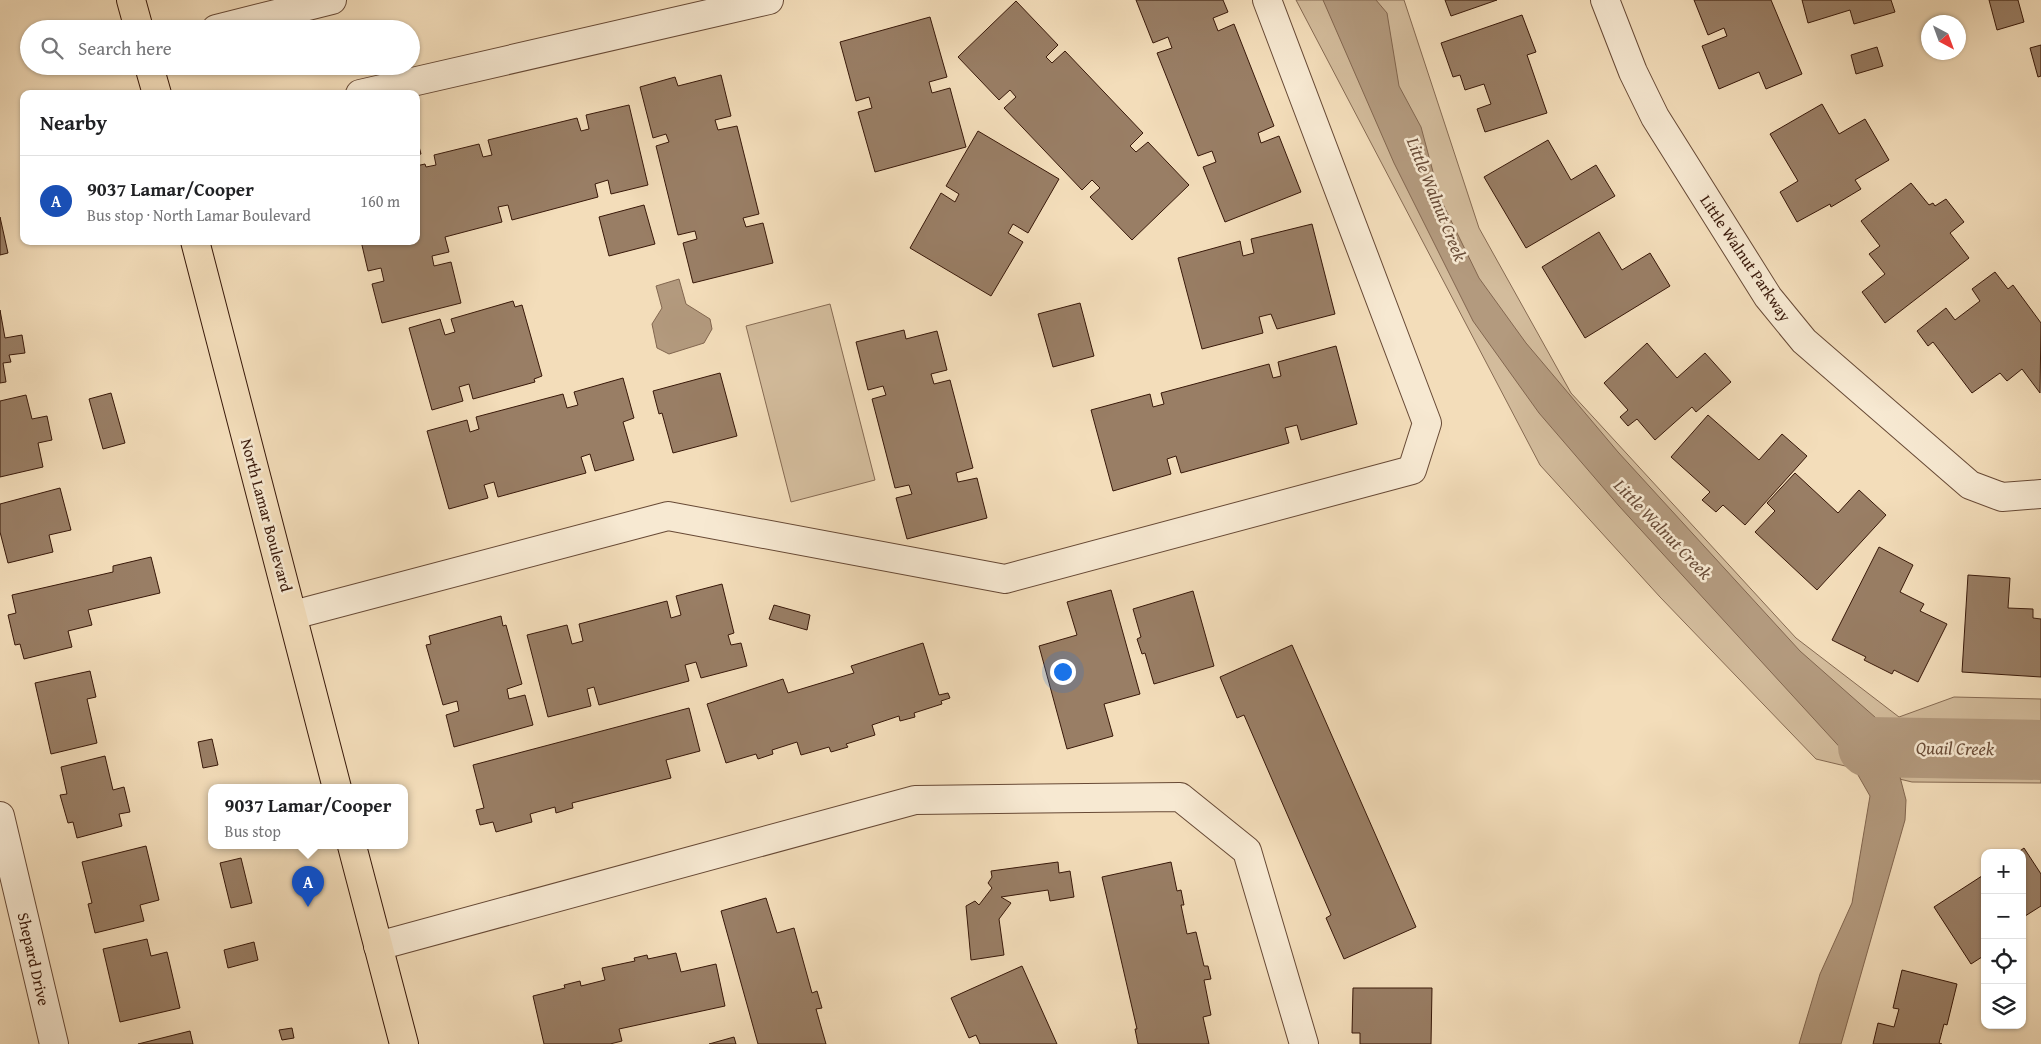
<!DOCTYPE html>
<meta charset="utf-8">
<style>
body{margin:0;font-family:"Gentium Book Plus",serif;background:#f6f6f6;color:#202124}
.controls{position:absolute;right:15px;bottom:15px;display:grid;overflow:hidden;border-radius:10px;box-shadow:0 1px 4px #0004}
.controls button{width:45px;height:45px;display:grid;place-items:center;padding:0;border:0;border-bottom:1px solid #e0e0e0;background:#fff;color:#202124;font:25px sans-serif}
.compass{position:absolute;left:1921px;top:15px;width:45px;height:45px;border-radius:50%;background:#fff;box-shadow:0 1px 4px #0004;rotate:139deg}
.you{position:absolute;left:1062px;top:671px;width:18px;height:18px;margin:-12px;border:4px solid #fff;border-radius:50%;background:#1a73e8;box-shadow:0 0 0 8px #1a73e833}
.badge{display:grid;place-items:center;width:32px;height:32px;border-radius:50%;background:#db2777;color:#fff;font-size:16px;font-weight:700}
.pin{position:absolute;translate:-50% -41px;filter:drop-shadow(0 1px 2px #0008)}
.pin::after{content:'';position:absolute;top:26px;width:18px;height:15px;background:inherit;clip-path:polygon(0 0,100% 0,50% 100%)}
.popup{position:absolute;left:208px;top:784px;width:200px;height:65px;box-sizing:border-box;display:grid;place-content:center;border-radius:10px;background:#fff;filter:drop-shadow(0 1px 4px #0005);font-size:16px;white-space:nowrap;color:#757577}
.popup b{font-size:19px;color:#202124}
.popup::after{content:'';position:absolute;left:50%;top:100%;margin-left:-10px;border:10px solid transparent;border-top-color:#fff}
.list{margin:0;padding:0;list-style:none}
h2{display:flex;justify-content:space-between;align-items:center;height:65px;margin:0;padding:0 20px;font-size:21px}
h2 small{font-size:16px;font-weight:400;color:#757577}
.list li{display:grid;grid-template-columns:32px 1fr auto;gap:15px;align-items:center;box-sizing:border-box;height:90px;padding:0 20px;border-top:1px solid #e0e0e0}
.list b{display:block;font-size:19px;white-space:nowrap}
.list p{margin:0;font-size:16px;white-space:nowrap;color:#757577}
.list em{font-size:16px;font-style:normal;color:#757577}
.icon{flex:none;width:28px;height:28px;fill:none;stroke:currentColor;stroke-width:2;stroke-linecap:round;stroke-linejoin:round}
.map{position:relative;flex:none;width:2041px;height:1044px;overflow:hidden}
.search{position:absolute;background:#fff;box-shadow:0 1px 4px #0004;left:20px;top:20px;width:400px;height:55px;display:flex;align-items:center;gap:12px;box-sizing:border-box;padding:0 18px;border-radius:28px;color:#757577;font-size:19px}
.panel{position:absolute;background:#fff;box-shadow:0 1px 4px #0004;left:20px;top:90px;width:400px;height:155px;border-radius:10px}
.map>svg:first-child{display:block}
.green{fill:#d3bc9c;stroke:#866a52}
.water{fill:#b39a7e;stroke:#82664f}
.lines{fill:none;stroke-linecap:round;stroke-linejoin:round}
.river{stroke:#b39a7e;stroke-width:60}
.building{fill:#997e65;stroke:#381809}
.minor-casing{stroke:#674935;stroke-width:30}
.major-casing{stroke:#381809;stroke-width:30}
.minor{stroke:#f7e9d2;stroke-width:28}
.major{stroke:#f3ddba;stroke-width:28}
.labels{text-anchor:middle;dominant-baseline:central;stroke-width:5;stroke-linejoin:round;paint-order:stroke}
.street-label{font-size:16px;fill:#381809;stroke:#f7e9d2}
.water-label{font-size:18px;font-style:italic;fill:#694c38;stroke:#f7e9d2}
</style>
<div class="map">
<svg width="2041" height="1044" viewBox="0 0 2041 1044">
<rect width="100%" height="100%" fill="#f3ddba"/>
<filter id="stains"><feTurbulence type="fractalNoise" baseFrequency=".004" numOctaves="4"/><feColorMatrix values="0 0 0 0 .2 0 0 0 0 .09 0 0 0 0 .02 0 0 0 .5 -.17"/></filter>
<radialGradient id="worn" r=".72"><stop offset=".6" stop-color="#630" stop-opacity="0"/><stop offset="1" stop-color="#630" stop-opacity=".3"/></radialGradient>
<g class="green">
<polygon points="1296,0 1404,0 1479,228 1571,393 1796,638 1899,717 1954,697 2041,699 2041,783 1912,782 1816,759 1660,597 1540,465"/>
<polygon points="830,304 875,480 791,502 746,326"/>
</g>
<g class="water">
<polygon points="1323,0 1376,0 1387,13 1399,86 1421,127 1440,198 1479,278 1526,343 1618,452 1800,651 1876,718 1894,754 1906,800 1905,820 1841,1044 1799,1044 1820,974 1852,903 1870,796 1846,754 1619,506 1539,413 1473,321 1394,163"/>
<polygon points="679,279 686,304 710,319 712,329 704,343 669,354 657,348 652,324 662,308 656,286"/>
</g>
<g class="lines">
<polyline class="river" points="1868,747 2041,750"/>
</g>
<g class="building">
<polygon points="1136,0 1223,0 1228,12 1213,18 1218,31 1234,24 1274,126 1258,133 1261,143 1279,136 1301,192 1225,222 1203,167 1216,162 1212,151 1198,156 1157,53 1172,48 1168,37 1153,43"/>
<polygon points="1445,0 1497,0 1451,16"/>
<polygon points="1694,0 1771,0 1802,74 1766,89 1759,72 1719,89 1702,46 1727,36 1724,28 1708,35"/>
<polygon points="1802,0 1891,0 1895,12 1854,24 1850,10 1808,23"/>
<polygon points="1989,0 2018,0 2024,22 1997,30"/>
<polygon points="1016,1 1058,45 1046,57 1052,63 1065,51 1143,133 1130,146 1136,152 1148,142 1189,185 1132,240 1090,197 1100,188 1092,180 1082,190 1004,108 1016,97 1010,90 999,100 958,57"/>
<polygon points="1522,15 1536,52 1527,55 1547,113 1485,132 1477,109 1491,104 1484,84 1465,90 1460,75 1453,77 1441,43"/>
<polygon points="930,17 947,77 929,82 932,93 950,88 966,147 875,172 858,112 872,108 869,97 856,101 840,42"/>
<polygon points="2041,45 2041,76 2038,77 2030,48"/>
<polygon points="1877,47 1883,66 1856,74 1851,55"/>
<polygon points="721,75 731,116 715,120 718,130 737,126 759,214 743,218 746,227 763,223 773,263 693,283 683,243 697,239 695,231 678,235 656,146 669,142 666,134 653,138 640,87 675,77 678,86"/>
<polygon points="1822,104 1839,134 1865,119 1889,160 1855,180 1861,189 1831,207 1830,204 1797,222 1780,192 1798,181 1770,134"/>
<polygon points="629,105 648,185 611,194 608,180 595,184 598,197 512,220 508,205 498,207 502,222 445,237 449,252 432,256 434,266 451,262 461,303 382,323 372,284 384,281 381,268 368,271 361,241 416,241 416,166 425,164 426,167 436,165 434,155 479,144 483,157 492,155 488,140 577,118 581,131 589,129 586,115"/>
<polygon points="978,131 1059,179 1028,233 1013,224 1008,233 1023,242 991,296 910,248 941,193 955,202 959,194 946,186"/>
<polygon points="416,135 421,154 416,155"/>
<polygon points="1548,140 1571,180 1596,165 1615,196 1526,248 1484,177"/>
<polygon points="1911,183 1929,205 1933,203 1935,206 1946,199 1964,222 1950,233 1969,258 1885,323 1862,292 1885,274 1869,254 1880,246 1861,221"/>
<polygon points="644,205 655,244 609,256 599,217"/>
<polygon points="0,217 8,253 0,255"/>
<polygon points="1312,224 1335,314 1277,329 1271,314 1259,317 1263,333 1202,349 1178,258 1240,241 1243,256 1254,253 1251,239"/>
<polygon points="1599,232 1622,270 1650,253 1670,286 1585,338 1542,267"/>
<polygon points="1995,272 2008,289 2013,285 2041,323 2040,393 2022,369 2007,381 2000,373 1972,393 1933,342 1928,346 1917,331 1946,308 1955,320 1980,301 1972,289"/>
<polygon points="513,301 515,307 522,305 542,376 534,379 535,382 473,399 469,384 459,387 463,401 432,410 409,328 440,319 445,335 455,332 451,319"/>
<polygon points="1080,303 1094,356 1053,367 1038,314"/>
<polygon points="0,310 5,338 22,335 25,353 9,355 11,362 3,363 6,382 0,383"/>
<polygon points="904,330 906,339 937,331 947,370 931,374 934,384 950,380 973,468 956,473 958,482 977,478 987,518 907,539 896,498 912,494 909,485 895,488 872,399 886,395 883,386 868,390 856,342"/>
<polygon points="1647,343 1677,378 1705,353 1731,382 1696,412 1692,407 1655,440 1637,419 1628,426 1620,417 1628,410 1604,383"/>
<polygon points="1336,346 1357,424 1301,440 1297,425 1285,428 1289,443 1181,473 1176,456 1167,459 1171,474 1113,491 1091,410 1150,394 1153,407 1164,404 1161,393 1269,364 1273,378 1281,376 1278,362"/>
<polygon points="720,373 737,436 673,453 662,413 659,414 653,391"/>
<polygon points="623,378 634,418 623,422 634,460 595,471 590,454 581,457 586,473 498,497 494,482 484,485 488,498 449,509 427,431 467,420 470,432 479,429 476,417 563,394 567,408 578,405 574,392"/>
<polygon points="111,393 125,443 103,449 89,399"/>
<polygon points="26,395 32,419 47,416 52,440 38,443 43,467 0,477 0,401"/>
<polygon points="1708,415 1759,460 1782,434 1807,456 1745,525 1723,505 1716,512 1702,500 1710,492 1671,457"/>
<polygon points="1795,473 1838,513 1859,490 1886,515 1817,590 1755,532 1775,511 1767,503"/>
<polygon points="60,488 71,530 49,535 53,552 8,563 0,532 0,504"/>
<polygon points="1879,547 1913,565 1900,592 1924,604 1920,611 1947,624 1918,682 1894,670 1892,674 1864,660 1866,657 1832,640"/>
<polygon points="151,557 160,593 88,610 92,625 68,631 72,647 24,659 20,644 15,645 8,615 16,613 12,595 113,572 113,566"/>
<polygon points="1968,575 2010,578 2008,608 2033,609 2033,618 2041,619 2041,677 1962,672"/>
<polygon points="722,584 734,633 728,635 731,645 741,643 747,666 701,678 696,662 685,665 689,681 599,705 594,687 587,689 591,706 548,717 527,635 567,625 572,644 583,641 579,624 667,601 671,618 681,615 676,596"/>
<polygon points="1111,590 1140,694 1104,704 1113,736 1067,749 1039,646 1077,635 1067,602"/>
<polygon points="1193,591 1214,666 1154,684 1145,653 1142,654 1137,639 1141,637 1133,609"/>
<polygon points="774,605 810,615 807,630 769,619"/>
<polygon points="501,616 503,626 506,625 522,684 507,689 509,699 525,695 533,725 454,747 446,715 459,711 457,701 443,705 426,645 431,644 429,636"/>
<polygon points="923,643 939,695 948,693 950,698 941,701 942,704 914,713 915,717 900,721 899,716 872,725 875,735 846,744 848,747 831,752 829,747 801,755 797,742 772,750 773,754 758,759 756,754 726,763 707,704 783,679 788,693 854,673 851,666"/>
<polygon points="1292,645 1416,927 1344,959 1326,918 1331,915 1244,715 1237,718 1220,677"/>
<polygon points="90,671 96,697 87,699 97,743 51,754 35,683"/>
<polygon points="689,708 700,751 666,760 671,778 572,803 573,808 569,809 556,813 555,807 530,814 532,822 496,832 493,822 480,825 476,810 484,808 473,765"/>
<polygon points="212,739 218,765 203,768 198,742"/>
<polygon points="105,756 113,790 124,787 130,812 119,814 122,826 77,838 73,822 68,823 60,795 67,794 61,767"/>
<polygon points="146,846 159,900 140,905 144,921 95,933 88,904 92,903 82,862"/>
<polygon points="2024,848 2041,874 2041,906 2022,918 2022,853 2017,853"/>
<polygon points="241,858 252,903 231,908 220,863"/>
<polygon points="1058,862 1059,873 1070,871 1074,897 1050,901 1048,890 1001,897 1011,903 999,919 1004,955 971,960 966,906 975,901 979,905 992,888 988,883 992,877 991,871"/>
<polygon points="1171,862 1177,891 1181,890 1184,905 1181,905 1187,934 1196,932 1204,966 1208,966 1211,979 1204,980 1211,1015 1203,1017 1209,1044 1138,1044 1135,1029 1137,1029 1102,877"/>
<polygon points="1985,874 1985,955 1971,964 1934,907"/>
<polygon points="766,898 777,933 794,928 812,993 817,991 822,1008 816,1009 826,1044 758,1044 721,911"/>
<polygon points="147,939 151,956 167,952 180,1008 120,1022 103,949"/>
<polygon points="254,942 258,960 228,968 224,950"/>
<polygon points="676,953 681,972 716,964 725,1006 619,1029 622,1041 610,1044 544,1044 533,996 565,988 564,985 580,981 581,986 605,980 602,968 635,961 634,958 647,955 648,959"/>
<polygon points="1022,966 1057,1044 980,1044 976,1035 969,1038 951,998"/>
<polygon points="1902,970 1957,984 1947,1025 1944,1024 1939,1043 1942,1044 1873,1044 1878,1023 1894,1027 1899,1009 1893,1008"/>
<polygon points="1353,988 1432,988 1431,1044 1360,1044 1360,1033 1352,1033"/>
<polygon points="292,1028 294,1038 282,1040 279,1030"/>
<polygon points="190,1031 193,1044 138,1044"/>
<polygon points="734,1037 736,1044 709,1044"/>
</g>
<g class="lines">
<g class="minor-casing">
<g id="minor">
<polyline points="1605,0 1633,72 1655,117 1768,297 1804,341 1970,485 2002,497 2041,494"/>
<polyline points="216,29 332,0"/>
<polyline points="360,94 769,0"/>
<polyline points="293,615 668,516 1005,579 1412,470 1427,423 1267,0"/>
<polyline points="0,816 54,1044"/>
<polyline points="378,946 915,800 1180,797 1247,851 1304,1044"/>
</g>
</g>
<g class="major-casing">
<g id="major">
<polyline points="131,0 139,29"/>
<polyline points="149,66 157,94"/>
<polyline points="195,241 337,788"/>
<polyline points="352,846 404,1044"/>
</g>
</g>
<use href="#minor" class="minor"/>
<use href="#major" class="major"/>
</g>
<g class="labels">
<g class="street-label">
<text transform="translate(1746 258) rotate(56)">Little Walnut Parkway</text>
<text transform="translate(267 515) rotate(75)">North Lamar Boulevard</text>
<text transform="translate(34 959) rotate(77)">Shepard Drive</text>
</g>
<g class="water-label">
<text transform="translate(1437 199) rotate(68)">Little Walnut Creek</text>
<text transform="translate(1663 529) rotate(46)">Little Walnut Creek</text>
<text transform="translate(1955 748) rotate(1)">Quail Creek</text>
</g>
</g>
<rect width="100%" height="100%" filter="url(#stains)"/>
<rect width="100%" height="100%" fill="url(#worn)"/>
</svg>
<div class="controls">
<button>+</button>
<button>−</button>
<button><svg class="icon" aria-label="locate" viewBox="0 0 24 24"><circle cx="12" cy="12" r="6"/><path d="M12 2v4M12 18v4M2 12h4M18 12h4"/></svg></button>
<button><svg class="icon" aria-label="layers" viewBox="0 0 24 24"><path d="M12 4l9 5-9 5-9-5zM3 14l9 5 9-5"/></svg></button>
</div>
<svg class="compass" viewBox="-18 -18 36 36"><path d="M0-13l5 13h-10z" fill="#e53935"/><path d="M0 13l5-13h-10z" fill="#757577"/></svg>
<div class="you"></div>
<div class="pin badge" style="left:308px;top:907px;background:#1a4fb4">A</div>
<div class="popup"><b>9037 Lamar/Cooper</b>Bus stop</div>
<div class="search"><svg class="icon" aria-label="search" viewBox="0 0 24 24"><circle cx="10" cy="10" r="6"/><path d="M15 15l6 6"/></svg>Search here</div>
<section class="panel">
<h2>Nearby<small></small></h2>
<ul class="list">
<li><span class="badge" style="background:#1a4fb4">A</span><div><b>9037 Lamar/Cooper</b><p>Bus stop · North Lamar Boulevard</p></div><em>160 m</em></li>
</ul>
</section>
</div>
